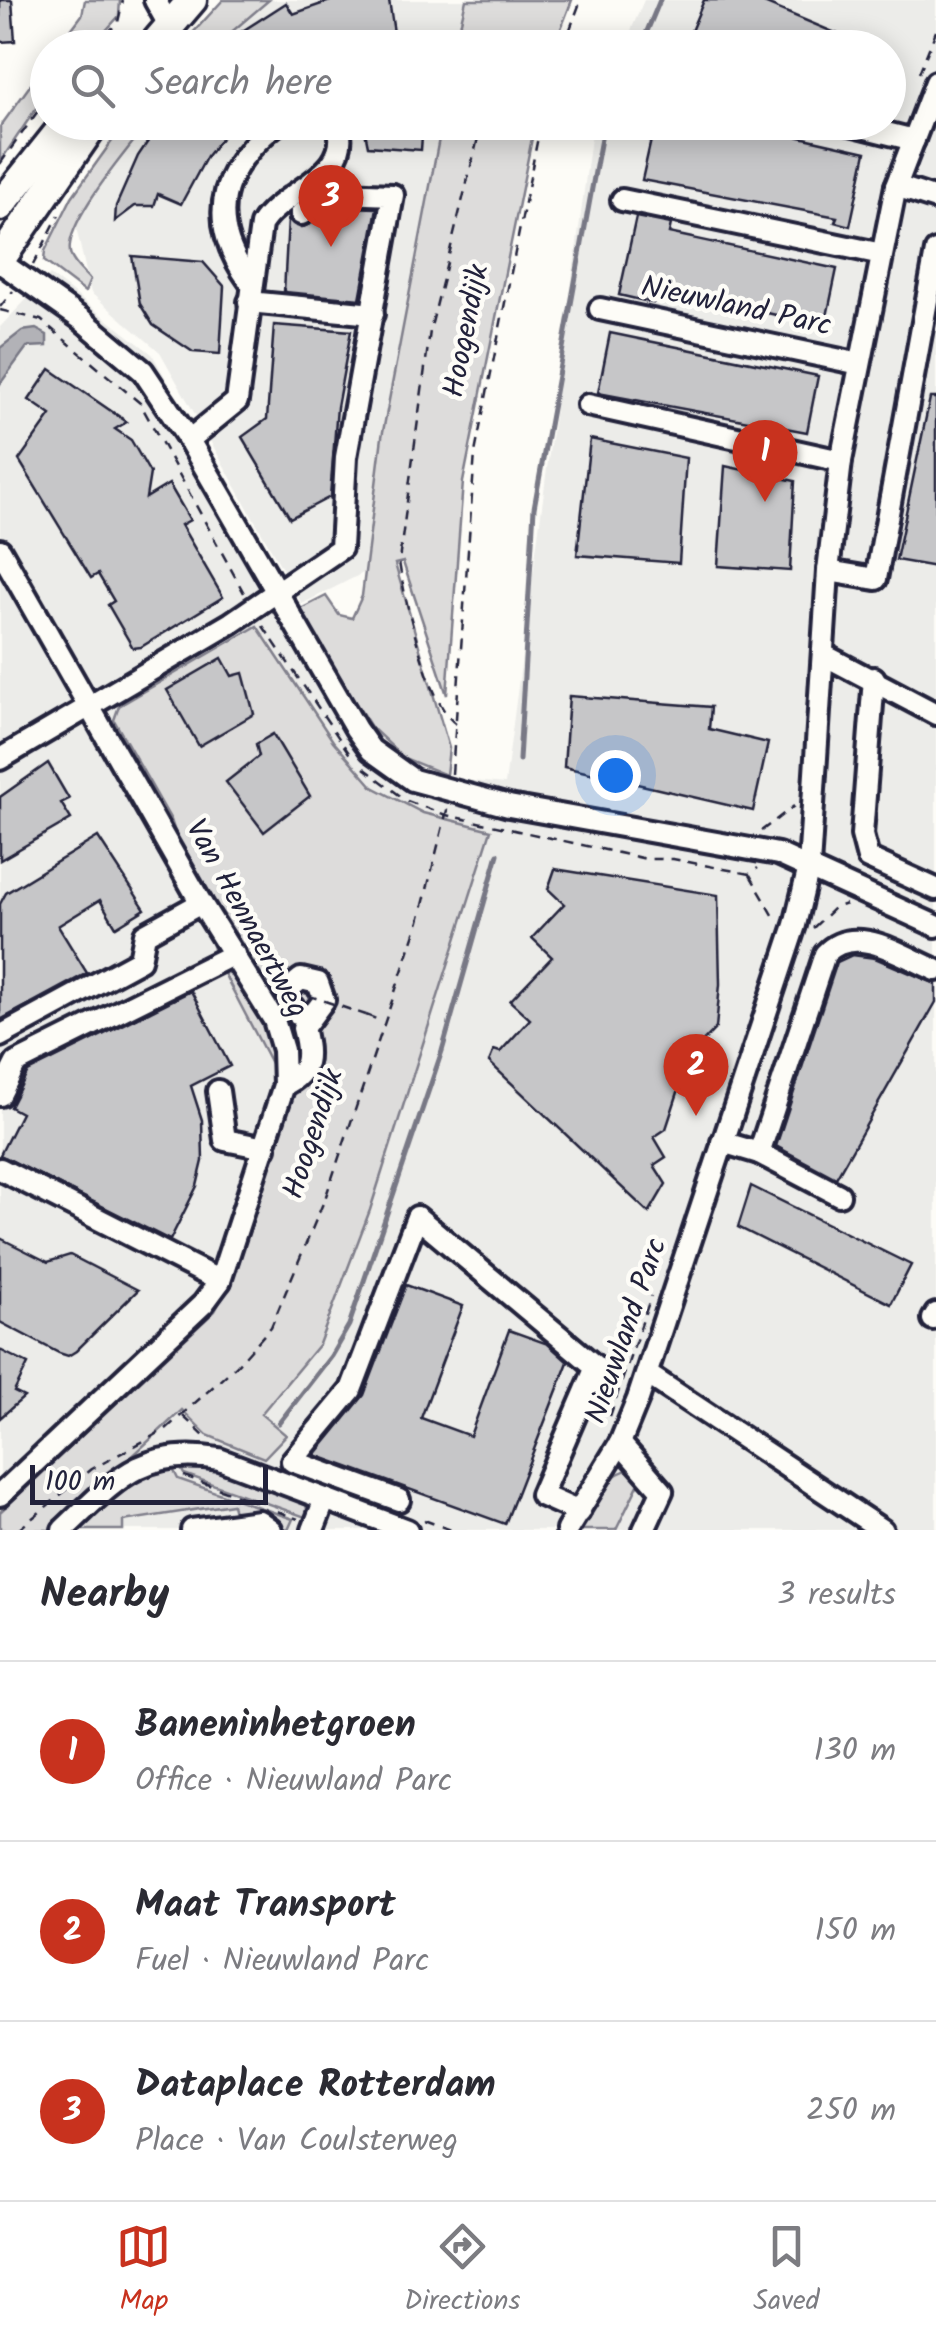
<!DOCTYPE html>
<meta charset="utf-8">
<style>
body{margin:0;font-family:Kalam,sans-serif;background:#f7f7f7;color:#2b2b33}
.scale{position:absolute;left:30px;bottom:25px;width:238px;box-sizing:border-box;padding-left:10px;border:5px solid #22223b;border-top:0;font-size:28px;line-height:35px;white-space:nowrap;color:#22223b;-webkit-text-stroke:8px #fdfcf7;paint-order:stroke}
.you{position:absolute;left:615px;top:775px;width:35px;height:35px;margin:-25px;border:8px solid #fff;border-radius:50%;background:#1a73e8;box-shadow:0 0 0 15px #1a73e833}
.badge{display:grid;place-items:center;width:65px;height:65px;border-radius:50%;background:#c8321e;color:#fff;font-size:32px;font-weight:700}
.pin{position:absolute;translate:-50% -82px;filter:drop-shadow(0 2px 5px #0008)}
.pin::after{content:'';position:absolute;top:52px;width:35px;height:30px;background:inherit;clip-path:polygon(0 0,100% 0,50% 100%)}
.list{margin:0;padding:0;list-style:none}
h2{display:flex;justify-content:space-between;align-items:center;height:130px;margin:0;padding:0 40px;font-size:42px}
h2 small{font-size:32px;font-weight:400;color:#7c7c81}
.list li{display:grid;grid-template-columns:65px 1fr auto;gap:30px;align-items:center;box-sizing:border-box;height:180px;padding:0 40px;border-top:2px solid #e1e1e2}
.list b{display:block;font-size:38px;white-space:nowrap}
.list p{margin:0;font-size:32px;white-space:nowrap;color:#7c7c81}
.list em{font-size:32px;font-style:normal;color:#7c7c81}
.icon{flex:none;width:55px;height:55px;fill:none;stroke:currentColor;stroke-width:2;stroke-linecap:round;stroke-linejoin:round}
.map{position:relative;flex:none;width:936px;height:1530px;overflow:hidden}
.search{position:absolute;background:#fff;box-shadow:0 5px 25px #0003;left:30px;right:30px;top:30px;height:110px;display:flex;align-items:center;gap:25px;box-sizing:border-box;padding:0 35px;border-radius:55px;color:#7c7c81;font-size:38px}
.sheet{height:670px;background:#fff}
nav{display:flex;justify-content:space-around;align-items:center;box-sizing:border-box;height:140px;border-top:2px solid #e1e1e2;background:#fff;font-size:28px;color:#7c7c81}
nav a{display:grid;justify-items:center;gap:5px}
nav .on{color:#c8321e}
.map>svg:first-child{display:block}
.built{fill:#ecece9}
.green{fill:#dddcdb;stroke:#807f8b;stroke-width:2.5}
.water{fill:#b2b2b7;stroke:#787885;stroke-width:2.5}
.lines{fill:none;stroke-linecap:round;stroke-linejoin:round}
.stream{stroke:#787885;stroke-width:5}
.building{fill:#c6c6c8;stroke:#22223b;stroke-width:2.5}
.minor-casing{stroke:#22223b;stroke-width:28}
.major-casing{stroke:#22223b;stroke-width:35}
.path{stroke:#22223b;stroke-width:2.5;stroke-dasharray:10 8;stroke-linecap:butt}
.minor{stroke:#fdfcf7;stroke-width:20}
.major{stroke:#fdfcf7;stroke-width:28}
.path-bridge{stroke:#22223b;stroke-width:2.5;stroke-dasharray:10 8;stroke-linecap:butt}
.labels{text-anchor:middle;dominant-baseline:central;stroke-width:9;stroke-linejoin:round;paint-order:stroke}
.street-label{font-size:30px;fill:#22223b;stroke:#fdfcf7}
</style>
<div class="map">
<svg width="936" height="1530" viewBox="0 0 936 1530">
<rect width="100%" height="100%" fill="#fdfcf7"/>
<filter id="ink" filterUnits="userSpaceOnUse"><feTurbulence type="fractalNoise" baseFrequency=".01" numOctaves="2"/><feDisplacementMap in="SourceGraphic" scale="20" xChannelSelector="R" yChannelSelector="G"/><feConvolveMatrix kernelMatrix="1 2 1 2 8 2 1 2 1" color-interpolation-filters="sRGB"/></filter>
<g filter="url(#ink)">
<g class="built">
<polygon points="252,0 508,0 500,47 194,48"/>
<polygon points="644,0 936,0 936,1530 0,1530 0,327 50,275 152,354 388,773 505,784 593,123 888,122 888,48 624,47"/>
<polygon points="138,123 487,123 414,547 302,604 160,352 91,293 72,210"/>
</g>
<g class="green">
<polygon points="85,0 120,0 119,16 91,47 58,47 82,15"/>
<polygon points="223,0 269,0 214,47 180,47"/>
<polygon points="466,0 572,0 554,47 455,47"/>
<polygon points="47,62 47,92 0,162 0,127"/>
<path d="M125 123H148C130 147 59 228 71 256 74 265 84 273 90 280L85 292 44 261 45 251 72 197Z"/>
<polygon points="442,123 535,123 463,482 447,695 403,562 395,564 449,748 446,775 404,758 371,727 297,611 326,596 339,615 352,618 362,596 382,437"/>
<polygon points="257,626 333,741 373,787 423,813 491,830 370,1210 319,1344 261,1414 286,1435 264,1458 207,1435 182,1410 53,1530 0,1530 0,1512 215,1311 235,1274 274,1155 279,1104 274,1069 216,958 171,820 114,720 119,706"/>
<polygon points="171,1465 178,1479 293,1519 288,1530 235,1517 232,1504 123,1521 123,1530 75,1530 125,1483"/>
<polygon points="179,1465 213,1469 306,1503 308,1518 184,1474"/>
<path d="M631 1470 639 1483 616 1530H577C590 1510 604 1471 631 1470Z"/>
</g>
<polygon class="water" points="36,329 47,335 47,346 27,347 0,384 0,348 22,331"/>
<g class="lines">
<g class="stream">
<polyline points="640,48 660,0"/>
<polyline points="519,760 534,508 604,122"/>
<polyline points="279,1423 331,1356 349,1325 442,1051 498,854"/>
</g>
</g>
<g class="building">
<polygon points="0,0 12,0 15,41 0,42"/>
<polygon points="333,0 389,0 396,46 280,48 272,34 252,48 216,48 286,3 293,14"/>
<polygon points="704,0 757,0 871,48 684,48"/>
<polygon points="161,122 234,122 207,156 181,204 158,194 154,206 135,206 115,221 116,206 138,156"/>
<polygon points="363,122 423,122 421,150 368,146"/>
<polygon points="655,122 734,122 866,152 850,226 835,222 837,217 642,180"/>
<polygon points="345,207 377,208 360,299 284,292 288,219 301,228"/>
<polygon points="636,217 671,224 669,233 837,269 825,326 656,288 653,303 619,295"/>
<polygon points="132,256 203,262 224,286 220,354 193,352 153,325 140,304"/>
<polygon points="274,325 351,331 337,407 330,497 290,518 242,437 267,419"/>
<polygon points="610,333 818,376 807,432 598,393"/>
<polygon points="50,369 127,422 115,429 131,440 150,473 146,498 169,484 190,520 181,525 223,597 141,647 133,648 108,605 114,601 98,574 91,578 19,460 51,415 29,400"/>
<polygon points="930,398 936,398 936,567 896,560"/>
<polygon points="590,439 686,458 679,563 577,555"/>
<polygon points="725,466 795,481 790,571 718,566"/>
<polygon points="222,658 232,676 243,673 254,714 199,746 167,690"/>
<polygon points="569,696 711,707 709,729 768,743 753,811 564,767"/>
<polygon points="273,734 310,796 264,832 226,782 259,756 256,744"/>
<polygon points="48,763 69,799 61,803 71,819 0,860 0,797"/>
<polygon points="98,837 145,909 116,927 100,900 58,926 87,973 0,1020 0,904 6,893"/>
<polygon points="555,869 718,895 720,984 716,1028 691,1054 699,1062 682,1080 666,1129 654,1137 666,1157 654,1165 666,1184 649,1213 489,1062 494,1050 500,1052 530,1019 510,1001 552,957 532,938 564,904 548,889"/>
<polygon points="852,955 875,958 936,984 936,1002 836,1178 776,1146 837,962"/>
<polygon points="191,991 230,1066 191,1086 202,1120 203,1161 197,1186 170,1240 0,1155 21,1113 10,1107 28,1072"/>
<polygon points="751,1186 911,1265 891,1304 738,1227"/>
<polygon points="0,1238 48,1262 70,1255 138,1290 76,1351 68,1356 59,1353 0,1322"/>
<polygon points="406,1285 463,1306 421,1418 470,1436 509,1330 548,1344 568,1362 505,1524 315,1455 364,1395"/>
<polygon points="0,1350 28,1364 14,1392 24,1397 0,1418"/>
</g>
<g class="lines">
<g class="minor-casing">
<g id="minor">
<polyline points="155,0 169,25"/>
<polyline points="842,122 914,140"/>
<polyline points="896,186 936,199"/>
<polyline points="622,200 882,254"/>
<polyline points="0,262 81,319 143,371 189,440 356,729 371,750 413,780 509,806 778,854 936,926"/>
<path d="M250 282C204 219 220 168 279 122"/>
<polyline points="249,302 373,314"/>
<polyline points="600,309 860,364"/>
<polyline points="588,405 841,461"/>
<path d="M189 440 237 401 261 225C282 189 357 176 337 122"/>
<polyline points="0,550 201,903 274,1020 283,1050 284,1085 220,1281 203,1304 0,1495"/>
<polyline points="828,571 876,579 936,251"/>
<polyline points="824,655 936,714"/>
<polyline points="874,678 862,835 868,858 936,889"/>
<polyline points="0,759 231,623 341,548 346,457 393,195 342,193 301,214"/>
<polyline points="0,1036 140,960 145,934 201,903"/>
<path d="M284 1085C311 1073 310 1054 303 1028L324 1000 318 983 301 979 290 988 288 1001 297 1013 309 1015"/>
<polyline points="218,1091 225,1140 265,1148"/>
<polyline points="0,1095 16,1063 234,954"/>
<path d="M722 1142 759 1153 825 954C855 922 902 956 936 970"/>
<polyline points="759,1153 839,1195"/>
<polyline points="0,1169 220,1281"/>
<polyline points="933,1319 936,1314"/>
<polyline points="647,1374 882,1530"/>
<polyline points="620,1443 662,1491 644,1530"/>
<polyline points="399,1500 292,1461 351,1390 417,1217 596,1367 541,1495 579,1512"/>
<path d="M63 1530C115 1481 142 1446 219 1459L407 1530"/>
<polyline points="192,1530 259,1521 271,1530"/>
<polyline points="313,1530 325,1499"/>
<polyline points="567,1530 620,1443 638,1399 795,925 809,867 828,571 841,461 896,186 936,82"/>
</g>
</g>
<g class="major-casing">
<g id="major">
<polyline points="151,48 192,0"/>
<polyline points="0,206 67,122"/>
<polyline points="0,260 95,122"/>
</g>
</g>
<g class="path">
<polyline points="94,48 118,22 123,0"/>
<polyline points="563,48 581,0"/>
<polyline points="919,73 936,31"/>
<polyline points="0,164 48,97"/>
<polyline points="33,265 59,215"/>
<polyline points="0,307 13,291"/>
<polyline points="0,310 41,320 140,403 244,593"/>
<polyline points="263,626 351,756"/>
<path d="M456 724C429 707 403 594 399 561L430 331 482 122"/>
<polyline points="364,768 407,801 446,815 646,859 673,859 750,874 758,868"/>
<polyline points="452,774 475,453 541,122"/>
<polyline points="761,831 794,806"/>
<polyline points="750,875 776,920"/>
<polyline points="813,928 834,908 846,904"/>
<polyline points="366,1015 381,1021"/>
<polyline points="183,1416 206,1438"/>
<polyline points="610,1416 651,1296"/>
<polyline points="184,1476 256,1502"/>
<polyline points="277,1511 298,1519"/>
<polyline points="424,1520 451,1530"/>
<polyline points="18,1530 92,1469 166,1429 236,1366 271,1327 326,1196 419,921 448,806"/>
</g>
<use href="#minor" class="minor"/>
<use href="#major" class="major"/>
<polyline class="path-bridge" points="307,995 366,1015"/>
</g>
</g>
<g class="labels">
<g class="street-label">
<text transform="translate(736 307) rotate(12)">Nieuwland Parc</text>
<text transform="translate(467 331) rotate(-79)">Hoogendijk</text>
<text transform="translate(246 919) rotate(61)">Van Hennaertweg</text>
<text transform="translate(314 1134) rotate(-72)">Hoogendijk</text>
<text transform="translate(627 1331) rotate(-71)">Nieuwland Parc</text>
</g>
</g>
</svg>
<div class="scale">100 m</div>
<div class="you"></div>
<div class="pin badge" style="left:765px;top:502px">1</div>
<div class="pin badge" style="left:696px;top:1116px">2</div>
<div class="pin badge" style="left:331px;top:247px">3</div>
<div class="search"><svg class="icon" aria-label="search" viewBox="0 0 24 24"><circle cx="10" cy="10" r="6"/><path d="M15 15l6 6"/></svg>Search here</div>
</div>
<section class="sheet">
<h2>Nearby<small>3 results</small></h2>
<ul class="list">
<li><span class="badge">1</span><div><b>Baneninhetgroen</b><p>Office · Nieuwland Parc</p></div><em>130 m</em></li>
<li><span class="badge">2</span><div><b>Maat Transport</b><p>Fuel · Nieuwland Parc</p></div><em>150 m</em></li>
<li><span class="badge">3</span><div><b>Dataplace Rotterdam</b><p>Place · Van Coulsterweg</p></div><em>250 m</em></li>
</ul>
</section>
<nav>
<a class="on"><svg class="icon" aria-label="map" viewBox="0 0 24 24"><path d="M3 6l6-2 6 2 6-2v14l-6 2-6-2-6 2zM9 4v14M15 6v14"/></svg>Map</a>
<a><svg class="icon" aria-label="directions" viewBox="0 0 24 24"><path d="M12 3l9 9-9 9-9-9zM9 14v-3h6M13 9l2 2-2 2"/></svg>Directions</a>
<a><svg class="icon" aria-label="saved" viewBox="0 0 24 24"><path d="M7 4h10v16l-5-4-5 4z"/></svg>Saved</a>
</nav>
